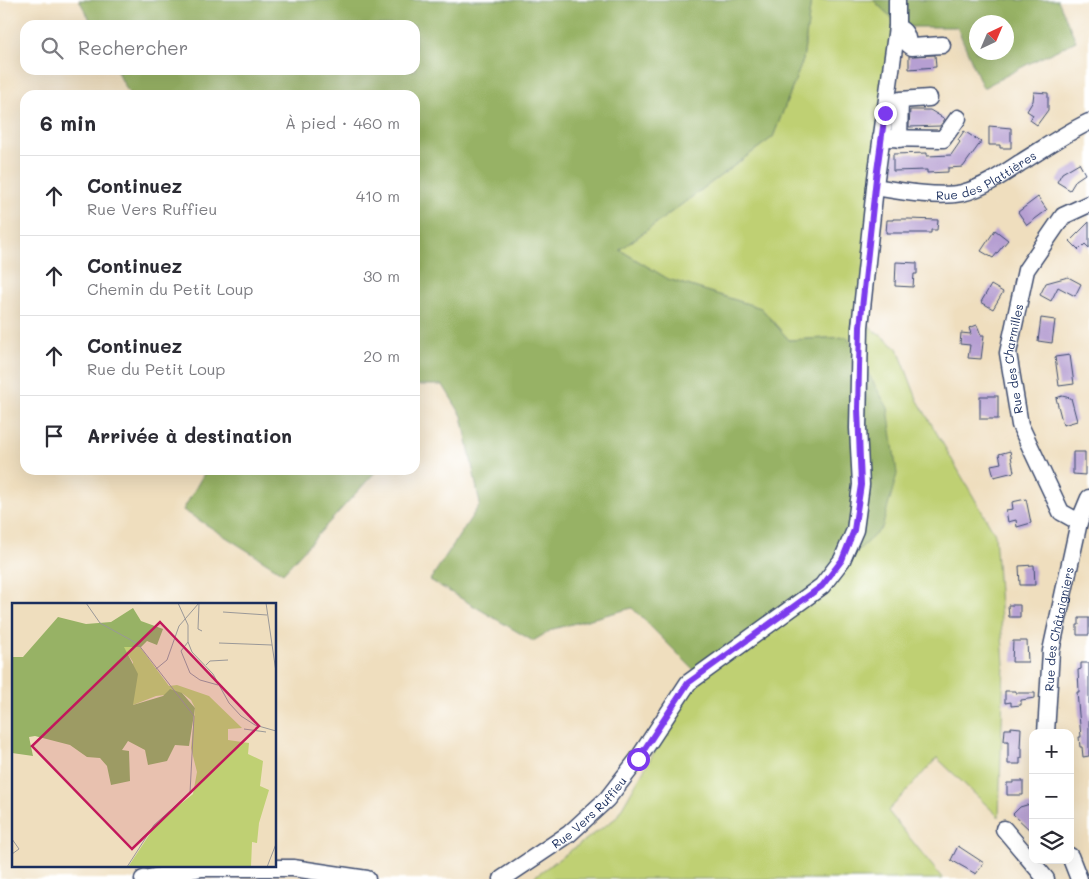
<!DOCTYPE html>
<html lang="fr">
<meta charset="utf-8">
<style>
body{margin:0;font-family:Mali,sans-serif;background:#f7f7f7;color:#2b2b33}
.controls{position:absolute;right:15px;bottom:15px;display:grid;overflow:hidden;border-radius:10px;box-shadow:0 5px 20px #0002}
.controls button{width:45px;height:45px;display:grid;place-items:center;padding:0;border:0;border-bottom:1px solid #e1e1e2;background:#fff;color:#2b2b33;font:25px sans-serif}
.compass{position:absolute;left:969px;top:15px;width:45px;height:45px;border-radius:50%;background:#fff;box-shadow:0 5px 20px #0002;rotate:44deg}
.stop{position:absolute;width:15px;height:15px;margin:-11px;border:4px solid #7c3aed;border-radius:50%;background:#fff}
.stop.end{background:#7c3aed;border-color:#fff;box-shadow:0 1px 5px #0008}
.list{margin:0;padding:0;list-style:none}
h2{display:flex;justify-content:space-between;align-items:center;height:65px;margin:0;padding:0 20px;font-size:21px}
h2 small{font-size:16px;font-weight:400;color:#7c7c81}
.list li{display:grid;grid-template-columns:32px 1fr auto;gap:15px;align-items:center;box-sizing:border-box;height:80px;padding:0 20px;border-top:1px solid #e1e1e2}
.list b{display:block;font-size:19px;white-space:nowrap}
.list p{margin:0;font-size:16px;white-space:nowrap;color:#7c7c81}
.list em{font-size:16px;font-style:normal;color:#7c7c81}
.icon{flex:none;width:28px;height:28px;fill:none;stroke:currentColor;stroke-width:2;stroke-linecap:round;stroke-linejoin:round}
.map{position:relative;flex:none;width:1089px;height:879px;overflow:hidden}
.search{position:absolute;background:#fff;box-shadow:0 5px 20px #0002;left:20px;top:20px;width:400px;height:55px;display:flex;align-items:center;gap:12px;box-sizing:border-box;padding:0 18px;border-radius:15px;color:#7c7c81;font-size:19px}
.panel{position:absolute;background:#fff;box-shadow:0 5px 20px #0002;left:20px;top:90px;width:400px;height:385px;border-radius:15px}
.map>svg:first-child{display:block}
.green{fill:#bfd073;stroke:#6d8068}
.forest{fill:#97b265;stroke:#597062;fill-rule:evenodd}
.building{fill:#b69fd2}
.lines{fill:none;stroke-linecap:round;stroke-linejoin:round}
.minor-casing{stroke:#3b496c;stroke-width:19}
.minor{stroke:#fff;stroke-width:16}
.route{stroke:#7c3aed;stroke-width:6}
.labels{text-anchor:middle;dominant-baseline:central;stroke-width:4;stroke-linejoin:round;paint-order:stroke}
.street-label{font-size:12px;fill:#1b2f5e;stroke:#fff}
.inset-road{fill:none;stroke:#9a9898;stroke-width:1}
.view{fill:#c2185b;fill-opacity:0.15;stroke:#c2185b;stroke-width:2.5}
.inset-edge{fill:none;stroke:#1b2f5e;stroke-width:2.5}
</style>
<div class="map">
<svg width="1089" height="879" viewBox="0 0 1089 879">
<rect width="100%" height="100%" fill="#fff"/>
<filter id="ink" filterUnits="userSpaceOnUse"><feTurbulence type="fractalNoise" baseFrequency=".02" numOctaves="2"/><feDisplacementMap in="SourceGraphic" scale="10" xChannelSelector="R" yChannelSelector="G"/><feConvolveMatrix kernelMatrix="1 2 1 2 8 2 1 2 1" color-interpolation-filters="sRGB"/></filter>
<filter id="wash" filterUnits="userSpaceOnUse"><feTurbulence type="fractalNoise" baseFrequency=".0096" numOctaves="4" result="noise"/><feDisplacementMap in="SourceGraphic" scale="20" xChannelSelector="R" yChannelSelector="G"/><feGaussianBlur stdDeviation="1.12" result="paint"/><feColorMatrix in="noise" values="0 0 0 0 0 0 0 0 0 0 0 0 0 0 0 0 0 1.4 0 .05"/><feComposite in="paint" operator="in"/></filter>
<g filter="url(#wash)">
<rect width="100%" height="100%" fill="#efdebe"/>
<polygon class="green" points="811,0 873,0 896,22 860,319 898,349 917,399 995,534 1004,664 999,817 937,758 888,811 943,879 531,879 616,818 692,687 847,337 789,340 761,308 668,279 620,250 773,137 803,60"/>
<g class="forest">
<polygon points="79,0 811,0 803,60 773,137 620,250 668,279 761,308 789,340 847,337 888,408 897,474 882,528 832,575 694,670 632,608 553,629 533,641 430,580 480,504 462,416 443,385 415,385 415,95 130,95 116,70 415,70 415,25 93,25"/>
<path d="M873 0H1058L1076 41 1028 64 983 88 957 27H902ZM976 22H1006V52H976Z"/>
<polygon points="206,470 377,470 283,573 183,510"/>
</g>
<g id="blocks">
<g class="building">
<polygon points="935,55 936,67 909,69 909,56"/>
<polygon points="1034,92 1048,93 1048,110 1037,125 1030,120 1033,115 1027,111 1033,101"/>
<polygon points="910,110 930,110 945,119 940,126 909,127"/>
<polygon points="989,126 1011,128 1011,148 1000,148 1000,145 989,145"/>
<polygon points="964,131 981,142 963,167 948,168 948,172 927,173 927,170 893,171 893,154 927,153 927,156 951,155 960,142 958,140"/>
<polygon points="1079,163 1085,174 1076,180 1070,190 1057,182 1062,173"/>
<polygon points="1038,197 1047,210 1027,225 1018,212"/>
<polygon points="893,219 909,219 938,220 937,230 931,230 931,233 886,233 887,220 893,220"/>
<polygon points="1089,222 1089,248 1085,244 1079,250 1070,241"/>
<polygon points="995,230 1008,240 993,258 981,251"/>
<polygon points="896,262 917,263 917,274 914,274 913,287 895,286"/>
<polygon points="1068,277 1081,284 1075,296 1058,287 1051,301 1040,295 1046,283"/>
<polygon points="991,285 1003,292 993,309 981,302"/>
<polygon points="1041,318 1055,320 1052,343 1038,341"/>
<polygon points="977,325 981,335 984,335 981,359 968,358 970,345 960,344 961,333 971,334 969,328"/>
<polygon points="1070,355 1074,384 1059,386 1055,357"/>
<rect x="980" y="396" width="18" height="23"/>
<polygon points="1062,396 1071,398 1077,421 1063,425 1056,398"/>
<polygon points="1010,451 1014,472 994,477 991,465 1001,463 999,454"/>
<polygon points="1073,452 1085,452 1085,475 1073,474"/>
<polygon points="1026,499 1031,523 1017,527 1016,520 1008,522 1006,510 1013,509 1012,502"/>
<polygon points="1034,565 1035,585 1020,585 1019,566"/>
<polygon points="1008,605 1020,605 1020,617 1009,617"/>
<polygon points="1079,618 1089,618 1089,635 1077,635 1077,625 1079,625"/>
<polygon points="1013,641 1027,641 1028,662 1012,662"/>
<polygon points="1081,663 1089,663 1089,756 1083,757 1082,747 1080,747 1079,737 1081,737 1077,692 1079,692 1078,670 1081,669"/>
<polygon points="1005,691 1016,691 1016,693 1035,693 1035,698 1021,700 1021,705 1011,706 1011,702 1005,703"/>
<polygon points="1011,727 1021,728 1020,748 1022,748 1022,758 1020,758 1020,764 1008,764 1008,741 1004,741 1005,729 1011,729"/>
<polygon points="1013,781 1023,781 1023,795 1007,795 1007,783 1013,783"/>
<polygon points="1030,804 1033,812 1033,833 1013,814 1020,807"/>
<polygon points="958,846 984,863 976,874 951,860"/>
</g>
</g>
</g>
<g filter="url(#ink)">
<use href="#blocks" fill-opacity="0" stroke="#3b496c" stroke-width="1"/>
<g class="lines">
<g class="minor-casing">
<g id="minor">
<path d="M897 27C905 31 907 34 908 44L912 47 942 45"/>
<polyline points="881,138 943,139 958,118"/>
<polyline points="899,139 900,100 929,98"/>
<path id="s1" d="M875 187C900 191 938 198 962 193 983 188 1002 175 1020 163 1043 149 1064 134 1089 122"/>
<path id="s2" d="M1079 522 1061 512 1020 425 1008 353 1026 270 1063 216 1089 204"/>
<path id="s3" d="M1046 733 1051 651 1079 522 1089 498"/>
<polyline points="1004,829 1046,879"/>
<polyline points="1070,856 1079,879"/>
<polyline points="143,879 202,868 293,868 367,879"/>
<path id="s4" d="M502 879 569 834 607 799 638 759 688 683 822 586 842 560 855 530 861 485 858 428 860 327 876 178 897 27V0"/>
</g>
</g>
<use href="#minor" class="minor"/>
</g>
</g>
<g class="lines" filter="url(#ink)">
<polyline class="route" points="638,759 688,683 822,586 842,560 854,530 861,485 858,409 860,327 876,178 885,113"/>
</g>
<g class="labels">
<g class="street-label">
<text stroke="none"><textPath href="#s1" startOffset="116">Rue des Plattières</textPath></text>
<text stroke="none"><textPath href="#s2" startOffset="184">Rue des Charmilles</textPath></text>
<text stroke="none"><textPath href="#s3" startOffset="105">Rue des Châtaigniers</textPath></text>
<text stroke="none"><textPath href="#s4" startOffset="110">Rue Vers Ruffieu</textPath></text>
</g>
</g>
<g transform="translate(12 603)">
<rect width="264" height="264" fill="#efdebe"/>
<path d="M111 44H128L157 83 165 82 197 93 230 125 216 126V137L237 140 236 151 251 158 248 183 257 187 247 220 245 240 240 239 239 264H116L145 220 181 191 185 169 179 145 183 105 179 97 170 90 144 93 121 102V59Z" fill="#bfd073"/>
<path d="M121 5 129 18 151 26 145 42 135 38 129 44H112L126 71 121 102 151 93 158 86 170 90 183 105 177 143 163 142 155 158 136 162 133 147 116 138 110 147 117 148 118 178 99 182 95 163 88 155 75 154 58 142 23 133 17 134 21 153 0 150V54H11L46 14 74 21 99 19Z" fill="#97b265"/>
<path class="inset-road" d="M74 0 88 20 126 41 182 113 178 190 142 222 115 264M166 0 176 22V39L180 49 201 71 217 100 229 113 243 122 264 128M254 0 264 69M187 1 186 26 190 28M211 9 255 12M176 39 169 48 178 70 188 77 206 82M207 40 260 42M194 62 198 58 216 57M144 66 155 57 167 23 187 0M232 126 254 129M0 236 7 246 0 251M255 264 264 241"/>
<path class="view" d="M148 19 247 123 120 246 20 143Z"/>
<rect width="264" height="264" class="inset-edge"/>
</g>
</svg>
<div class="controls">
<button>+</button>
<button>−</button>
<button><svg class="icon" aria-label="layers" viewBox="0 0 24 24"><path d="M12 4l9 5-9 5-9-5zM3 14l9 5 9-5"/></svg></button>
</div>
<svg class="compass" viewBox="-18 -18 36 36"><path d="M0-13l5 13h-10z" fill="#e53935"/><path d="M0 13l5-13h-10z" fill="#7c7c81"/></svg>
<div class="stop" style="left:638px;top:759px"></div>
<div class="stop end" style="left:885px;top:113px"></div>
<div class="search"><svg class="icon" aria-label="search" viewBox="0 0 24 24"><circle cx="10" cy="10" r="6"/><path d="M15 15l6 6"/></svg>Rechercher</div>
<section class="panel">
<h2>6 min<small>À pied · 460 m</small></h2>
<ul class="list">
<li><svg class="icon" aria-label="ahead" viewBox="0 0 24 24"><path d="M12 20V5M6 11l6-6 6 6"/></svg><div><b>Continuez</b><p>Rue Vers Ruffieu</p></div><em>410 m</em></li>
<li><svg class="icon" aria-label="ahead" viewBox="0 0 24 24"><path d="M12 20V5M6 11l6-6 6 6"/></svg><div><b>Continuez</b><p>Chemin du Petit Loup</p></div><em>30 m</em></li>
<li><svg class="icon" aria-label="ahead" viewBox="0 0 24 24"><path d="M12 20V5M6 11l6-6 6 6"/></svg><div><b>Continuez</b><p>Rue du Petit Loup</p></div><em>20 m</em></li>
<li><svg class="icon" aria-label="arrive" viewBox="0 0 24 24"><path d="M6 21V4h12l-3 4 3 4H6"/></svg><div><b>Arrivée à destination</b></div></li>
</ul>
</section>
</div>
